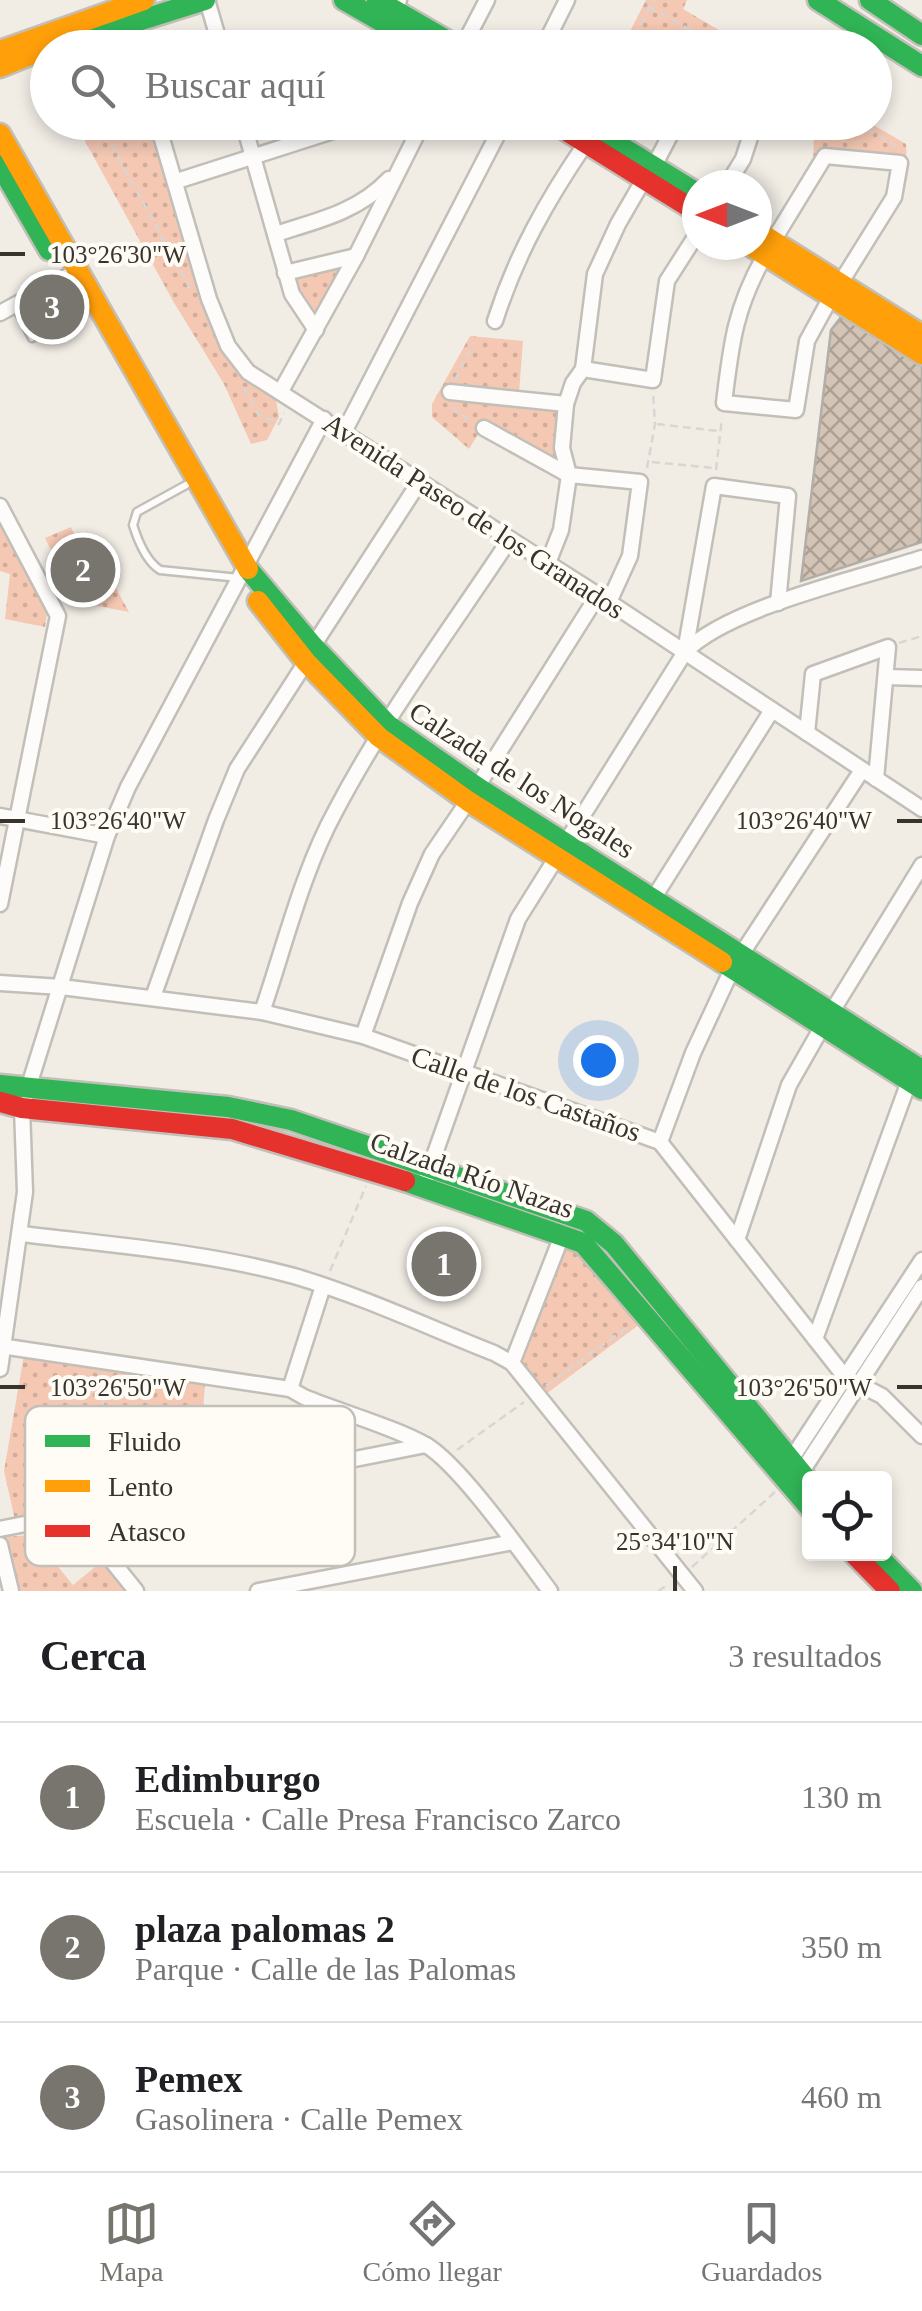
<!DOCTYPE html>
<html lang="es">
<meta charset="utf-8">
<style>
body{margin:0;font-family:"Times New Roman",serif;background:#f2f2f2;color:#202124}
.controls{position:absolute;right:30px;bottom:30px;display:grid;overflow:hidden;border-radius:10px;box-shadow:0 5px 15px #0003}
.controls button{width:90px;height:90px;display:grid;place-items:center;padding:0;border:0;border-bottom:2px solid #e0e0e0;background:#fff;color:#202124;font:50px sans-serif}
.compass{position:absolute;left:682px;top:170px;width:90px;height:90px;border-radius:50%;background:#fff;box-shadow:0 5px 15px #0003;rotate:270deg}
.you{position:absolute;left:598px;top:1060px;width:35px;height:35px;margin:-25px;border:8px solid #fff;border-radius:50%;background:#1a73e8;box-shadow:0 0 0 15px #1a73e833}
.badge{display:grid;place-items:center;width:65px;height:65px;border-radius:50%;background:#78756e;color:#fff;font-size:32px;font-weight:700}
.pin{position:absolute;translate:-50% -50%;border:5px solid #fff;box-shadow:0 2px 10px #0006}
.list{margin:0;padding:0;list-style:none}
h2{display:flex;justify-content:space-between;align-items:center;height:130px;margin:0;padding:0 40px;font-size:42px}
h2 small{font-size:32px;font-weight:400;color:#757577}
.list li{display:grid;grid-template-columns:65px 1fr auto;gap:30px;align-items:center;box-sizing:border-box;height:150px;padding:0 40px;border-top:2px solid #e0e0e0}
.list b{display:block;font-size:38px;white-space:nowrap}
.list p{margin:0;font-size:32px;white-space:nowrap;color:#757577}
.list em{font-size:32px;font-style:normal;color:#757577}
.icon{flex:none;width:55px;height:55px;fill:none;stroke:currentColor;stroke-width:2;stroke-linecap:round;stroke-linejoin:round}
.map{position:relative;flex:none;width:922px;height:1591px;overflow:hidden}
.search{position:absolute;background:#fff;box-shadow:0 5px 15px #0003;left:30px;right:30px;top:30px;height:110px;display:flex;align-items:center;gap:25px;box-sizing:border-box;padding:0 35px;border-radius:55px;color:#757577;font-size:38px}
.sheet{height:580px;background:#fff}
nav{display:flex;justify-content:space-around;align-items:center;box-sizing:border-box;height:140px;border-top:2px solid #e0e0e0;background:#fff;font-size:28px;color:#757577}
nav a{display:grid;justify-items:center;gap:5px}
nav .on{color:#78756e}
.map>svg:first-child{display:block}
.grass{fill:url(#grass-dots)}
.building{fill:url(#building-cross-hatch);stroke:#b2aea8;stroke-width:2.5}
.lines{fill:none;stroke-linecap:round;stroke-linejoin:round}
.lane-casing{stroke:#c2bfb8;stroke-width:11}
.street-casing{stroke:#c2bfb8;stroke-width:19}
.fast-casing{stroke:#c2bfb8;stroke-width:25}
.slow-casing{stroke:#c2bfb8;stroke-width:25}
.jam-casing{stroke:#c2bfb8;stroke-width:25}
.path{stroke:#d8d6d4;stroke-width:2.5;stroke-dasharray:8 5;stroke-linecap:butt}
.lane{stroke:#fdfcfb;stroke-width:6}
.street{stroke:#fdfcfb;stroke-width:14}
.fast{stroke:#30b455;stroke-width:20}
.slow{stroke:#ff9f0a;stroke-width:20}
.jam{stroke:#e5322d;stroke-width:20}
.ticks{fill:none;stroke:#37342e;stroke-width:4}
.labels{text-anchor:middle;dominant-baseline:central;stroke-width:8;stroke-linejoin:round;paint-order:stroke}
.street-label{font-size:28px;fill:#37342e;stroke:#fffcf6}
.key{fill:#fffcf6;stroke:#c3c0ba;stroke-width:2.5}
.key-label{font-size:28px;fill:#37342e}
.ticks-label{font-size:25px;text-anchor:middle;fill:#37342e;stroke:#fffcf6;stroke-width:8;stroke-linejoin:round;paint-order:stroke}
</style>
<div class="map">
<svg width="922" height="1591" viewBox="0 0 922 1591">
<defs>
<pattern id="grass-dots" width="8" height="8" patternUnits="userSpaceOnUse" patternTransform="scale(2.5)"><rect width="8" height="8" fill="#f4c8b3"/><path d="M2 2h.1M6 6h.1" fill="none" stroke="#d2ac9a" stroke-width="1.8" stroke-linecap="round"/></pattern>
<pattern id="building-cross-hatch" width="8" height="8" patternUnits="userSpaceOnUse" patternTransform="scale(2.5)"><rect width="8" height="8" fill="#d3c4b5"/><path d="M0 0l8 8M0 8l8-8" fill="none" stroke="#aca094"/></pattern>
</defs>
<rect width="100%" height="100%" fill="#f1ede5"/>
<g class="grass">
<polygon points="646,0 687,0 683,9 748,47 622,47"/>
<polygon points="75,123 153,123 226,353 237,374 276,400 279,417 267,440 251,444 224,384 173,301"/>
<polygon points="814,123 870,123 906,144 907,166 828,161 813,172"/>
<polygon points="349,262 315,327 289,275"/>
<polygon points="470,336 523,341 519,393 564,397 555,448 559,465 485,423 469,449 432,417 432,404"/>
<polygon points="0,514 48,606 45,627 5,619 10,574 0,571"/>
<polygon points="71,527 76,538 86,534 129,612 77,602 45,538"/>
<polygon points="564,1239 586,1249 644,1321 542,1397 516,1363"/>
<polygon points="24,1355 205,1383 198,1483 15,1520 4,1471"/>
<polygon points="32,1535 73,1585 106,1558 134,1591 16,1591 3,1537"/>
</g>
<polygon class="building" points="845,312 922,364 922,542 801,581 831,330"/>
<g class="lines">
<g class="lane-casing">
<g id="lane">
<polyline points="16,307 32,338 83,309"/>
<path d="M186 485 137 512 133 525C138 541 146 561 160 570L239 578"/>
</g>
</g>
<g class="street-casing">
<g id="street">
<polyline points="207,0 221,48"/>
<polyline points="128,15 136,48"/>
<polyline points="376,48 399,0"/>
<polyline points="462,48 487,0"/>
<polyline points="543,48 567,0"/>
<polyline points="157,122 209,299 228,346 248,372 609,602 922,809"/>
<polyline points="243,122 292,294 316,330"/>
<polyline points="654,166 677,122"/>
<polyline points="177,181 333,131 338,122"/>
<polyline points="727,185 743,159 755,122"/>
<path d="M275 234C317 221 358 212 389 179"/>
<polyline points="773,241 825,156 900,163 894,197 841,282"/>
<path d="M765 255C735 308 731 344 724 403L796 410 807 341 831 297"/>
<polyline points="285,273 356,256"/>
<polyline points="0,313 77,271"/>
<path d="M495 321C516 255 547 200 586 143"/>
<polyline points="583,369 653,380 667,281 697,234"/>
<polyline points="281,391 356,256 423,122"/>
<polyline points="450,392 566,404"/>
<polyline points="484,428 569,475 640,482 630,556 609,602"/>
<polyline points="344,432 504,122"/>
<polyline points="0,506 58,616 0,904"/>
<polyline points="548,563 561,530 569,475 562,448 566,404 573,383 583,369 595,274 618,224 644,179"/>
<polyline points="313,646 420,481"/>
<polyline points="685,652 714,486 788,496 778,603"/>
<polyline points="886,677 922,678"/>
<polyline points="807,733 813,674 888,647 876,779"/>
<polyline points="477,787 598,595"/>
<polyline points="0,816 107,836"/>
<polyline points="653,899 772,710"/>
<polyline points="0,983 61,987 262,1012 363,1036 660,1142 845,1377 882,1396 922,1436"/>
<polyline points="153,997 216,820 237,769 306,662"/>
<path d="M262 1012C285 945 302 872 336 810 386 715 451 628 510 539"/>
<polyline points="831,1013 922,865"/>
<polyline points="363,1036 410,903 432,854 468,801"/>
<polyline points="660,1142 693,1053 733,967 862,770"/>
<path d="M427 1176 518 919 685 652C727 608 860 578 922 558"/>
<path d="M22 1234C112 1245 206 1252 294 1276 362 1296 428 1327 494 1353L512 1363 695 1591"/>
<polyline points="737,1240 789,1085 822,1027"/>
<polyline points="815,1339 911,1076"/>
<path d="M0 1346 290 1389 304 1397C340 1412 394 1427 426 1445 461 1466 523 1555 550 1591"/>
<polyline points="512,1363 563,1233"/>
<polyline points="0,1369 25,1192 22,1108 107,836 128,787 324,419"/>
<polyline points="290,1389 323,1286"/>
<polyline points="788,1464 922,1260"/>
<polyline points="799,1476 922,1287"/>
<polyline points="75,1515 136,1591"/>
<polyline points="0,1529 426,1445"/>
<polyline points="0,1545 11,1591"/>
<polyline points="258,1591 513,1542"/>
</g>
</g>
<g class="fast-casing">
<g id="fast">
<polyline points="344,0 428,48"/>
<polyline points="377,0 460,48"/>
<polyline points="818,0 922,66"/>
<polyline points="870,0 922,35"/>
<polyline points="52,48 205,0"/>
<polyline points="581,122 697,193"/>
<polyline points="0,165 49,250"/>
<polyline points="248,569 313,646 388,725 477,787 922,1070"/>
<polyline points="722,962 922,1089"/>
<polyline points="0,1085 228,1107 291,1120 586,1221 614,1244 810,1483"/>
<polyline points="405,1181 583,1243 810,1508"/>
<polyline points="876,1554 912,1591"/>
</g>
</g>
<g class="slow-casing">
<g id="slow">
<polyline points="0,51 144,0"/>
<polyline points="0,67 40,51"/>
<polyline points="0,134 248,569"/>
<polyline points="757,231 922,335"/>
<polyline points="749,245 922,354"/>
<polyline points="258,601 306,662 379,737 468,801 722,962"/>
</g>
</g>
<g class="jam-casing">
<g id="jam">
<polyline points="552,122 697,212"/>
<polyline points="0,1102 22,1108 232,1129 405,1181"/>
<polyline points="854,1554 890,1591"/>
</g>
</g>
<g class="path">
<polyline points="650,7 722,48"/>
<polyline points="629,48 653,0"/>
<polyline points="99,122 192,292"/>
<polyline points="856,122 897,147"/>
<polyline points="455,380 474,343"/>
<polyline points="244,387 258,414 279,424 284,413"/>
<polyline points="454,406 456,412 474,422"/>
<polyline points="657,424 718,431"/>
<polyline points="652,462 713,468"/>
<polyline points="647,468 655,424 653,392"/>
<polyline points="716,470 722,418"/>
<polyline points="899,643 922,636"/>
<polyline points="330,1271 366,1186"/>
<polyline points="99,1374 114,1490"/>
<polyline points="546,1386 629,1326"/>
<polyline points="457,1450 524,1402"/>
<polyline points="692,1567 775,1492"/>
<polyline points="658,1591 669,1584"/>
</g>
<use href="#lane" class="lane"/>
<use href="#street" class="street"/>
<use href="#fast" class="fast"/>
<use href="#slow" class="slow"/>
<use href="#jam" class="jam"/>
</g>
<path class="ticks" d="M0 254H25M0 821H25M897 821H922M0 1387H25M897 1387H922M675 1566V1591"/>
<g class="labels">
<g class="street-label">
<text transform="translate(474 516) rotate(33)">Avenida Paseo de los Granados</text>
<text transform="translate(522 780) rotate(33)">Calzada de los Nogales</text>
<text transform="translate(526 1094) rotate(19)">Calle de los Castaños</text>
<text transform="translate(472 1175) rotate(19)">Calzada Río Nazas</text>
</g>
</g>
<rect x="25" y="1406" width="330" height="160" rx="15" class="key"/>
<rect x="45" y="1435" width="45" height="12" fill="#30b455"/>
<rect x="45" y="1480" width="45" height="12" fill="#ff9f0a"/>
<rect x="45" y="1525" width="45" height="12" fill="#e5322d"/>
<g class="key-label">
<text x="108" y="1451">Fluido</text>
<text x="108" y="1496">Lento</text>
<text x="108" y="1541">Atasco</text>
</g>
<g class="ticks-label">
<text x="118" y="263">103°26'30"W</text>
<text x="804" y="829">103°26'40"W</text>
<text x="118" y="829">103°26'40"W</text>
<text x="118" y="1396">103°26'50"W</text>
<text x="804" y="1396">103°26'50"W</text>
<text x="675" y="1550">25°34'10"N</text>
</g>
</svg>
<div class="controls">
<button><svg class="icon" aria-label="locate" viewBox="0 0 24 24"><circle cx="12" cy="12" r="6"/><path d="M12 2v4M12 18v4M2 12h4M18 12h4"/></svg></button>
</div>
<svg class="compass" viewBox="-18 -18 36 36"><path d="M0-13l5 13h-10z" fill="#e53935"/><path d="M0 13l5-13h-10z" fill="#757577"/></svg>
<div class="you"></div>
<div class="pin badge" style="left:444px;top:1264px">1</div>
<div class="pin badge" style="left:83px;top:570px">2</div>
<div class="pin badge" style="left:52px;top:307px">3</div>
<div class="search"><svg class="icon" aria-label="search" viewBox="0 0 24 24"><circle cx="10" cy="10" r="6"/><path d="M15 15l6 6"/></svg>Buscar aquí</div>
</div>
<section class="sheet">
<h2>Cerca<small>3 resultados</small></h2>
<ul class="list">
<li><span class="badge">1</span><div><b>Edimburgo</b><p>Escuela · Calle Presa Francisco Zarco</p></div><em>130 m</em></li>
<li><span class="badge">2</span><div><b>plaza palomas 2</b><p>Parque · Calle de las Palomas</p></div><em>350 m</em></li>
<li><span class="badge">3</span><div><b>Pemex</b><p>Gasolinera · Calle Pemex</p></div><em>460 m</em></li>
</ul>
</section>
<nav>
<a class="on"><svg class="icon" aria-label="map" viewBox="0 0 24 24"><path d="M3 6l6-2 6 2 6-2v14l-6 2-6-2-6 2zM9 4v14M15 6v14"/></svg>Mapa</a>
<a><svg class="icon" aria-label="directions" viewBox="0 0 24 24"><path d="M12 3l9 9-9 9-9-9zM9 14v-3h6M13 9l2 2-2 2"/></svg>Cómo llegar</a>
<a><svg class="icon" aria-label="saved" viewBox="0 0 24 24"><path d="M7 4h10v16l-5-4-5 4z"/></svg>Guardados</a>
</nav>
